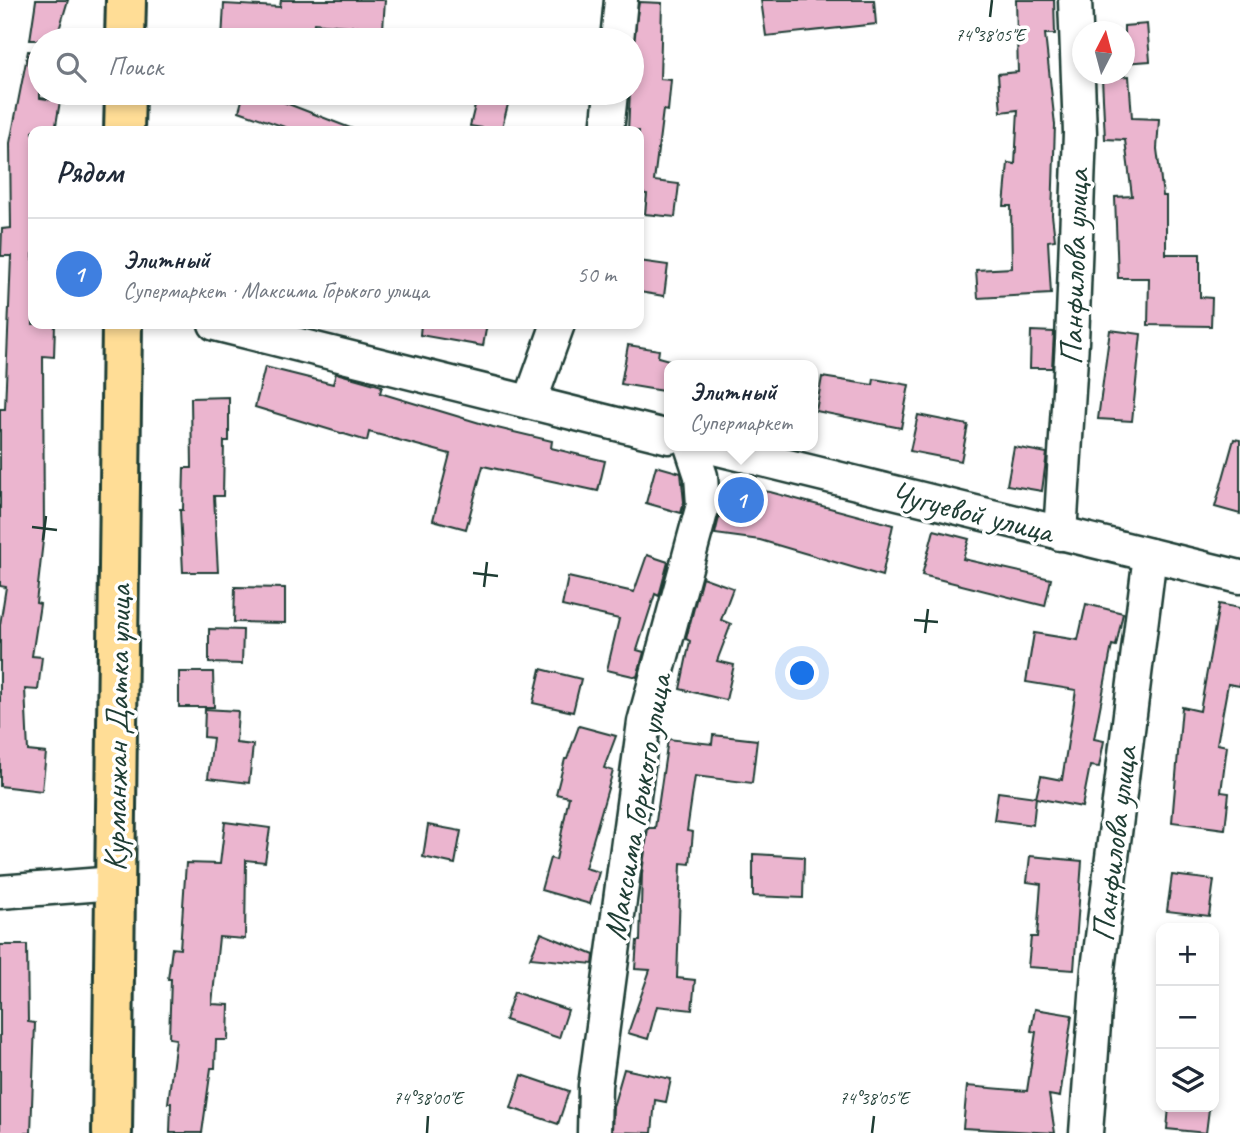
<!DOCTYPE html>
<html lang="ru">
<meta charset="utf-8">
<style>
body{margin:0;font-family:Caveat,sans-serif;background:#f2f2f3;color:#1f2937}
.controls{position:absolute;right:21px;bottom:21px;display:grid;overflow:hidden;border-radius:14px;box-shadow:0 4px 10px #0003}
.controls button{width:63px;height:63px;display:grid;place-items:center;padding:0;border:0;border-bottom:2px solid #e0e1e3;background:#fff;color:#1f2937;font:35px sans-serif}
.compass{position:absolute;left:1072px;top:21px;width:63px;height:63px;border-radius:50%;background:#fff;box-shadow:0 4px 10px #0003;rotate:6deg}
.you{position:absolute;left:803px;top:674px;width:24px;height:24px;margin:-18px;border:5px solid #fff;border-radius:50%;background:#1a73e8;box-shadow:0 0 0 10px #1a73e833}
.badge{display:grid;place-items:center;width:46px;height:46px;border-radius:50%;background:#1f6fb2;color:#fff;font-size:23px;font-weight:700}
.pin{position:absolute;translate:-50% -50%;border:4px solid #fff;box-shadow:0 2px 7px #0006}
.popup{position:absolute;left:664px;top:360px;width:154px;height:91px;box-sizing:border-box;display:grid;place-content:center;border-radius:14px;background:#fff;filter:drop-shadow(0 2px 5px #0005);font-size:23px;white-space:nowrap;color:#747a83}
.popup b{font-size:26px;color:#1f2937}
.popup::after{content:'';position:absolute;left:50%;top:100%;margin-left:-14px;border:14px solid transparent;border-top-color:#fff}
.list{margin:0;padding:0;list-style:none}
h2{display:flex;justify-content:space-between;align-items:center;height:91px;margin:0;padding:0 28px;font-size:30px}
h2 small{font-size:23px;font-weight:400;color:#747a83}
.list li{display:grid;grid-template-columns:46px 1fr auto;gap:21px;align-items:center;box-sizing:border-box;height:112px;padding:0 28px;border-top:2px solid #e0e1e3}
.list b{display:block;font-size:26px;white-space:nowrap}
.list p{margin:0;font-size:23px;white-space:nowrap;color:#747a83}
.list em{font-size:23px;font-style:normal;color:#747a83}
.icon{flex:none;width:38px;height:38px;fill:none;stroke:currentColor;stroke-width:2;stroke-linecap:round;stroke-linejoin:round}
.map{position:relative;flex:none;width:1240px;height:1133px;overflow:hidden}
.search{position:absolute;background:#fff;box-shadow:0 4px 10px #0003;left:28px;top:28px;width:616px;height:77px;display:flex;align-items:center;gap:18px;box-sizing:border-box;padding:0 24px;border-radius:38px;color:#747a83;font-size:26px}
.panel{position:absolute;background:#fff;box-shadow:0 4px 10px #0003;left:28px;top:126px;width:616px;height:203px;border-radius:14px}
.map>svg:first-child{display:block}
.building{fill:#ebb5cf;stroke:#1f3d34;stroke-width:2}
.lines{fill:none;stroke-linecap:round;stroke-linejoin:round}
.minor-casing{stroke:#1f3d34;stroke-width:37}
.major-casing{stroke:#1f3d34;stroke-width:44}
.minor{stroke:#fff;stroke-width:32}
.major{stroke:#ffdd96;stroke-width:38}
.ticks{fill:none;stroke:#1f3d34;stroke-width:2.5}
.labels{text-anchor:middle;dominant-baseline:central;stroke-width:7;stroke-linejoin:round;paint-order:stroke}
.street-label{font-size:33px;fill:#1f3d34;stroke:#fff}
.ticks-label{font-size:18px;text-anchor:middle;fill:#1f3d34;stroke:#fff;stroke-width:7;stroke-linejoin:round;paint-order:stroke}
</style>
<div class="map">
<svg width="1240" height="1133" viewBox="0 0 1240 1133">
<rect width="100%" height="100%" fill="#fff"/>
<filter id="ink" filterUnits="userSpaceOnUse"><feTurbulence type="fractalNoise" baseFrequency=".0143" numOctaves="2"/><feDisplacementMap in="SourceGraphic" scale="14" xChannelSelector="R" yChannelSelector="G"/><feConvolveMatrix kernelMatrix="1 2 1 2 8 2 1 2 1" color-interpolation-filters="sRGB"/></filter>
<g filter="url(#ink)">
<g class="building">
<polygon points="36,0 68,0 56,40 30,40"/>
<polygon points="281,0 385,0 383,29 314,23 311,40 222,40 224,4 280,7"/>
<polygon points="761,0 874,0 876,24 766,36"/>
<polygon points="1016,0 1054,0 1055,34 1045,34 1055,125 1052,215 1055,240 1048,241 1051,294 978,298 976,270 1012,268 1011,206 1004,206 1008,163 1015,164 1018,110 1001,112 998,74 1018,72"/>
<polygon points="639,2 662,3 660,79 671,80 668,111 663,110 654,181 679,184 675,217 645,214 647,194 639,193 639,131 628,131 632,51"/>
<polygon points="1147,24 1150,61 1124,63 1124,26"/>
<polygon points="28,51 40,52 40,98 60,101 55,131 33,131 33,324 55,324 54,357 43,356 44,532 36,603 40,604 32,656 42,657 38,690 25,689 28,751 46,753 42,791 0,786 0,625 6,587 0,586 0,409 5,409 11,256 1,256 2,229 11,228 10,143"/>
<polygon points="1129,76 1132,118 1159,119 1157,149 1163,196 1166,196 1166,254 1200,254 1200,297 1212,298 1211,326 1148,325 1149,278 1118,278 1115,197 1132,196 1125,140 1105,139 1102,78"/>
<polygon points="244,93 260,93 358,131 296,131 239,111"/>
<polygon points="478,93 511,93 501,131 470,126"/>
<polygon points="639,261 668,265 664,296 639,292"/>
<polygon points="421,324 487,324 483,346 420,335"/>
<polygon points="1110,330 1141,334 1132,421 1098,419"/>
<polygon points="1031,331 1054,332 1052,368 1030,368"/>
<polygon points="628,345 659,350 658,357 669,360 669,392 621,384"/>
<polygon points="265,367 333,384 336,373 382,386 380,393 493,427 552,441 551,448 605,461 598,491 483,466 466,529 433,520 450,454 369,432 367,441 255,407"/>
<polygon points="822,377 873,385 874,379 909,385 901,428 816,411"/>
<polygon points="229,397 229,441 224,441 223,496 214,496 218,572 183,572 180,510 183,510 184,468 192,468 191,398"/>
<polygon points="918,415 968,425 961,461 910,451"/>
<polygon points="1234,439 1240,440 1240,514 1215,507"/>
<polygon points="1014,447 1047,453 1042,491 1007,485"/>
<polygon points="656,466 681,473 684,502 681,513 646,503"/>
<polygon points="721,486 770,492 893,525 882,576 760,540 715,534 721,509"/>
<polygon points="934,530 969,539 963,559 1051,579 1045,606 922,575"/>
<polygon points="647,555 668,562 659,596 655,594 637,650 644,652 637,677 607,670 619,619 562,606 568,577 634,592"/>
<polygon points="702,577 733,588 721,620 731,624 717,661 734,665 726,700 680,689 690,641 686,639"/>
<polygon points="235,587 285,588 285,623 234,622"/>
<polygon points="1086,604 1123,613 1116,646 1112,645 1094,739 1104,741 1099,767 1090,766 1082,807 1036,798 1041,776 1062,780 1076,690 1026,682 1034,633 1078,640"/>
<polygon points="1219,604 1240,608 1240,686 1228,684 1217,744 1227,746 1221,792 1229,793 1225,829 1172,822 1182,707 1200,711"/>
<polygon points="209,629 243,630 242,664 209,663"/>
<polygon points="541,669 581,679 573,712 533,703"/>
<polygon points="179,672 213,672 214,707 179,707"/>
<polygon points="205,709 238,711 236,743 253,745 249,783 208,778 213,738 204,737"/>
<polygon points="579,726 616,736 604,768 613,771 585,868 599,872 590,904 541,890 550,858 556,860 569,797 556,794 565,759 567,759"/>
<polygon points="713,735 757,740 752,783 695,776 687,831 693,832 690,864 681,863 677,978 695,980 692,1010 657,1006 648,1039 628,1033 650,970 635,969 637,941 640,941 642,873 648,828 655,828 668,739 712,744"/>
<polygon points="998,792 1036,797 1033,825 994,820"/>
<polygon points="225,822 270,828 265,862 246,860 245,939 219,937 212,1004 229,1005 228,1040 216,1040 215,1068 211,1068 202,1133 170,1133 171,1103 168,1103 176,1039 169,1038 171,979 168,979 172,948 180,949 186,863 220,864"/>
<polygon points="428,825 461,831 455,864 423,857"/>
<polygon points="753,854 804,857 803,898 753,896"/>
<polygon points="1030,856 1082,861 1074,970 1028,967 1031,937 1037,937 1041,884 1027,882"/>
<polygon points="1172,875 1214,880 1209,916 1167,911"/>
<polygon points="541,933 594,955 593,964 530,958"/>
<polygon points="0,945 27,945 28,1022 35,1023 31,1133 0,1133"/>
<polygon points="514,992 568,1010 559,1038 505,1020"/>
<polygon points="1035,1009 1072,1015 1060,1097 1049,1095 1055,1133 963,1128 967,1086 1027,1091 1036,1032 1031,1031"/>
<polygon points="624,1069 671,1079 666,1102 655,1100 652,1133 612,1132 613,1107"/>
<polygon points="522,1075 569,1091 558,1124 511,1108"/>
<polygon points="1169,1107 1209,1109 1206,1133 1167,1129"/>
</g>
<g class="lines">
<g class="minor-casing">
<g id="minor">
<polyline points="617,40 621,0"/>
<polyline points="607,131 611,93"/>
<polyline points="215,324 669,437"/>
<polyline points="530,402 558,324"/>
<polyline points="706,446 1240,577"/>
<polyline points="1060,534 1072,342 1080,133 1075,0"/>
<polyline points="0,892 115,883"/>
<polyline points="594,1133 595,1086 644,722 703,505 701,476 691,446"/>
<polyline points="1086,1133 1098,969 1150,555"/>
</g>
</g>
<g class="major-casing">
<g id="major">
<polyline points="125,40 126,0"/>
<polyline points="124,131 125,93"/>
<polyline points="112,1133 122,324"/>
</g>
</g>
<use href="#minor" class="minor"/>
<use href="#major" class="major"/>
</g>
</g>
<path class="ticks" d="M990 17 992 0M32 527 57 530M43 540 46 516M473 573 498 576M484 587 487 562M914 620 938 622M925 633 928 609M427 1133 428 1116M872 1133 874 1116"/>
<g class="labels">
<g class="street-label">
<text transform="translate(1074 267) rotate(-88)">Панфилова улица</text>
<text transform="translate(972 512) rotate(14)">Чугуевой улица</text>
<text transform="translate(117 728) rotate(-89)">Курманжан Датка улица</text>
<text transform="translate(637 807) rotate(-80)">Максима Горького улица</text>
<text transform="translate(1114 844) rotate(-83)">Панфилова улица</text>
</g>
</g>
<g class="ticks-label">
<text x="990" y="41">74°38'05"E</text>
<text x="428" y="1104">74°38'00"E</text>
<text x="874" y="1104">74°38'05"E</text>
</g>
</svg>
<div class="controls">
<button>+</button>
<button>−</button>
<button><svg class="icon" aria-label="layers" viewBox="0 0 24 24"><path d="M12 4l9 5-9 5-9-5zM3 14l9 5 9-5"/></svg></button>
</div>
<svg class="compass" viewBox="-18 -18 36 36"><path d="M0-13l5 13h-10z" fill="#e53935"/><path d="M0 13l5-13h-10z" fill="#747a83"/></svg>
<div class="you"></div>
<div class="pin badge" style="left:741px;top:500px;background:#3f7fe0">1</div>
<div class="popup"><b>Элитный</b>Супермаркет</div>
<div class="search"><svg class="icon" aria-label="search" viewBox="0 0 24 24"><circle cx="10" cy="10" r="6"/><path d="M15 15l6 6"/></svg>Поиск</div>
<section class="panel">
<h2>Рядом<small></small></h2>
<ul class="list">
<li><span class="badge" style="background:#3f7fe0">1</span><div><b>Элитный</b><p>Супермаркет · Максима Горького улица</p></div><em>50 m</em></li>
</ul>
</section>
</div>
